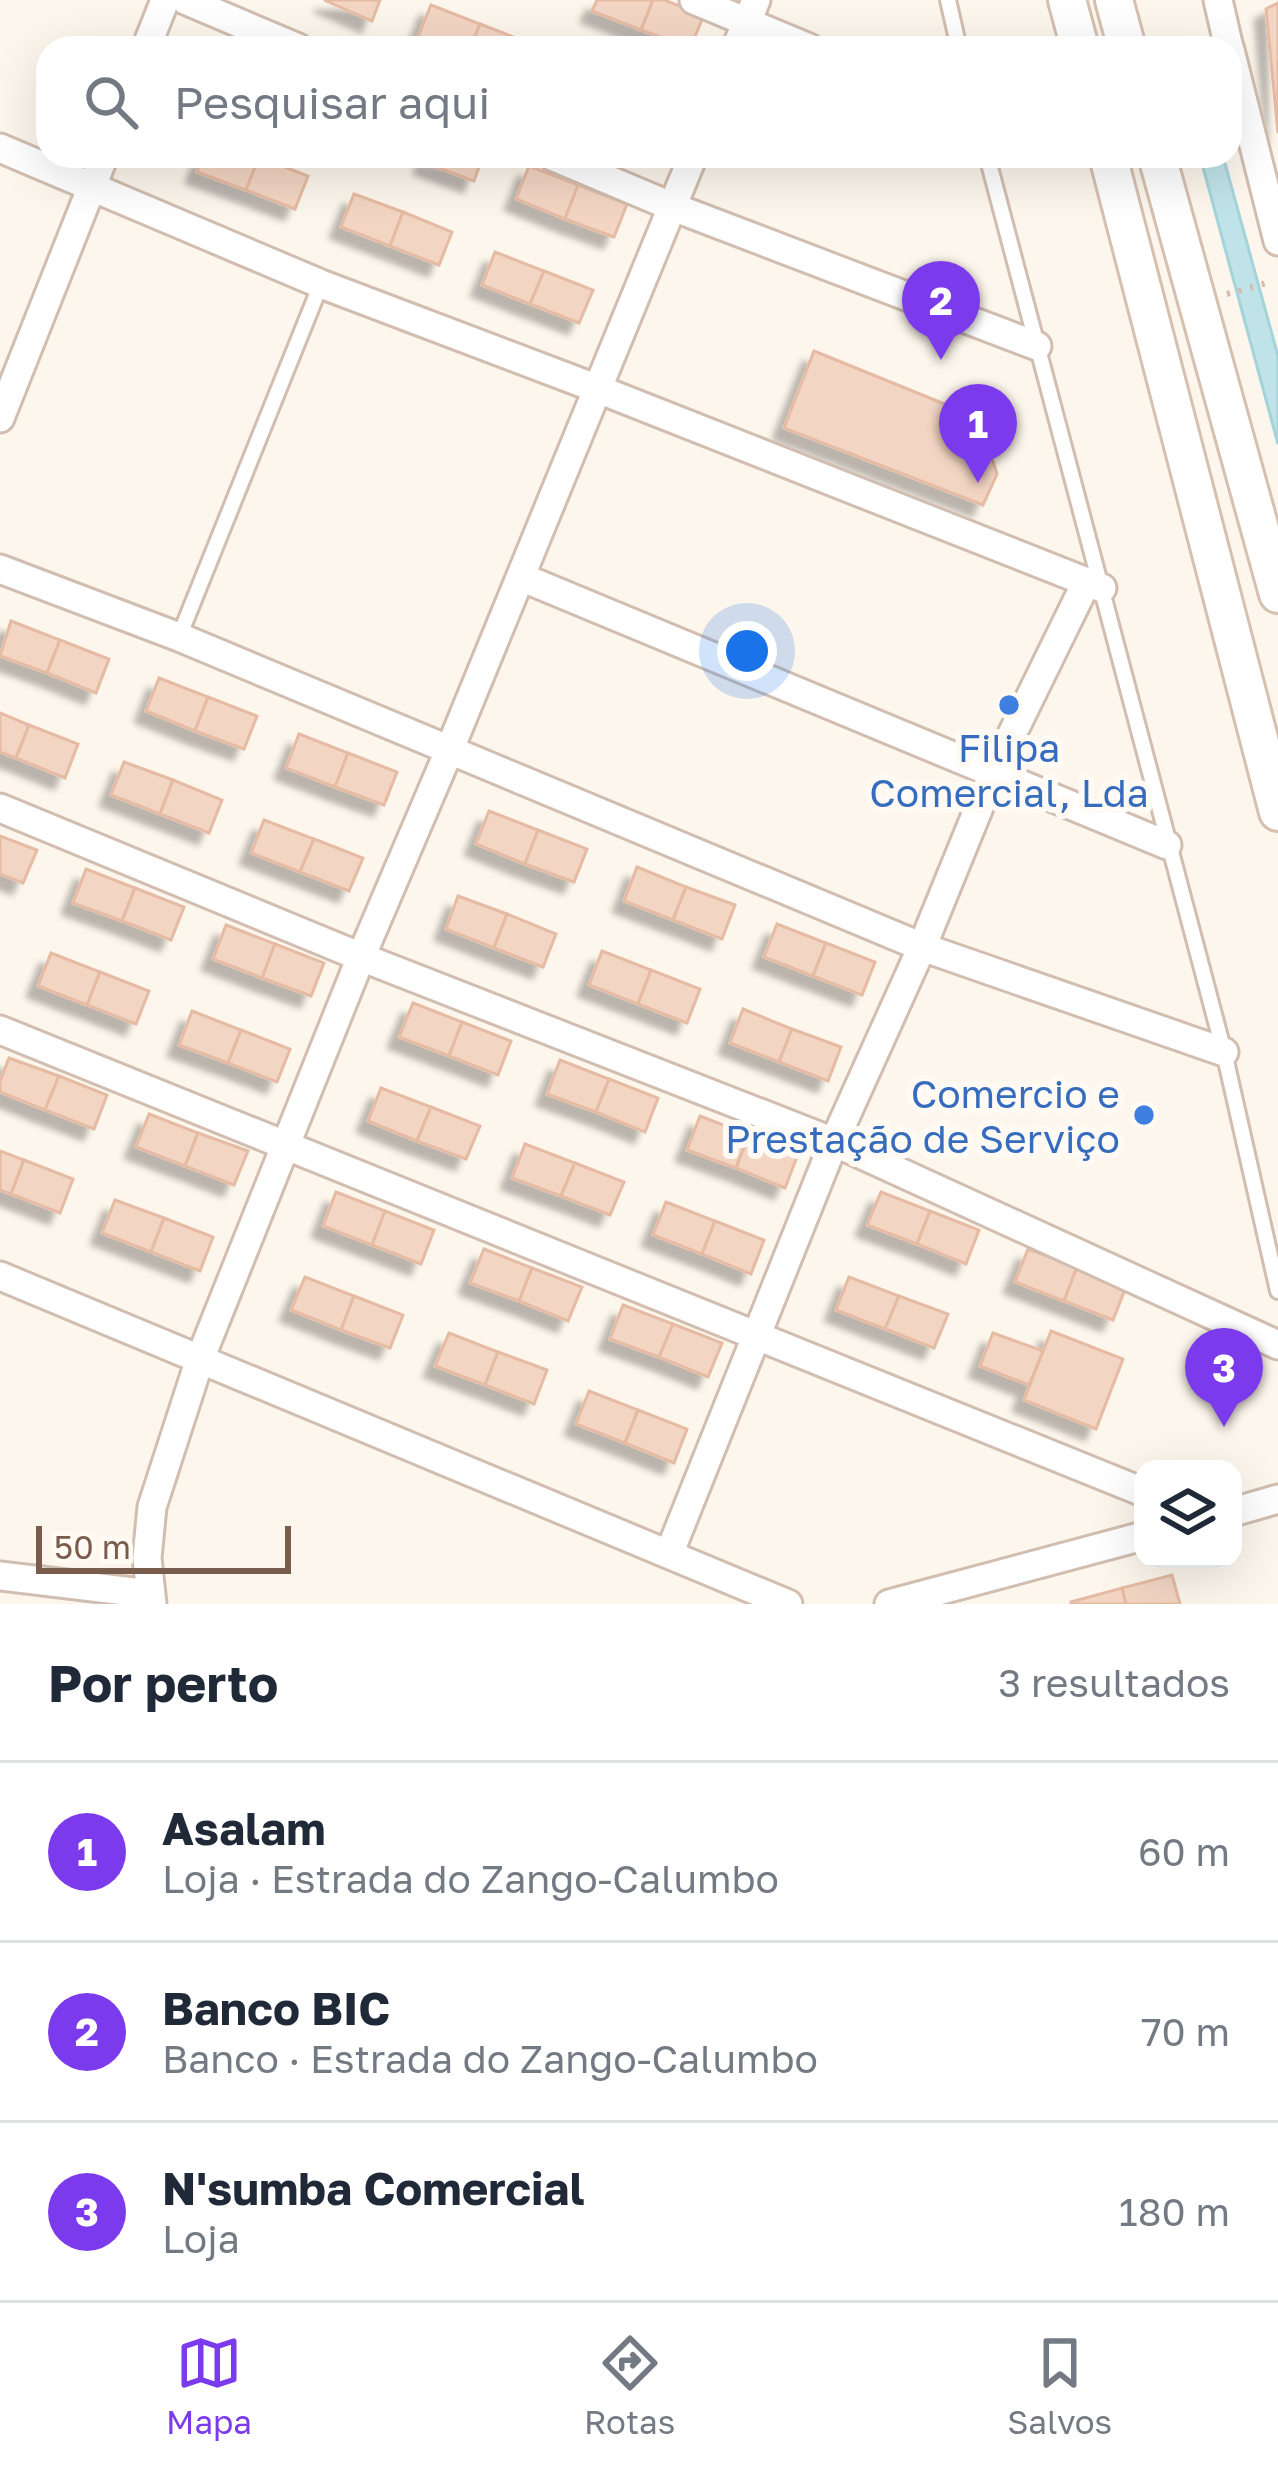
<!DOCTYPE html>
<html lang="pt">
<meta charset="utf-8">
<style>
body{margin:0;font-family:"Golos Text",sans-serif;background:#f2f2f3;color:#1f2937}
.controls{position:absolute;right:36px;bottom:36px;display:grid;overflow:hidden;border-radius:24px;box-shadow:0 12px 48px #0002}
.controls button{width:108px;height:108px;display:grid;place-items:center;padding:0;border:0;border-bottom:3px solid #e0e1e3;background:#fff;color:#1f2937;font:60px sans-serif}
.scale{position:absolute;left:36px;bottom:30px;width:255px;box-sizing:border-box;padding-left:12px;border:6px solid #7a5c4d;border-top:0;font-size:33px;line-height:42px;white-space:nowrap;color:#7a5c4d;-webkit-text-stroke:9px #fffaf3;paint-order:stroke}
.you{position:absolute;left:747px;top:651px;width:42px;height:42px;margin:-30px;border:9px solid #fff;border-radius:50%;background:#1a73e8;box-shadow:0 0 0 18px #1a73e833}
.badge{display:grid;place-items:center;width:78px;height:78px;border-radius:50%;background:#7c3aed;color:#fff;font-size:39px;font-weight:700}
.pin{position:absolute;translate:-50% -99px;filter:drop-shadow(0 3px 6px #0008)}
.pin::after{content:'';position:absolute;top:63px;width:42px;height:36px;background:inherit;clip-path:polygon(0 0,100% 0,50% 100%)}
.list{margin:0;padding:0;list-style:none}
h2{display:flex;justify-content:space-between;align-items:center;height:156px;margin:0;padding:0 48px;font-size:51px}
h2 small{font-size:39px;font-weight:400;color:#747a83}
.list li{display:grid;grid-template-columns:78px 1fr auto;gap:36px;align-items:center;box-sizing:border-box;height:180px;padding:0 48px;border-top:3px solid #e0e1e3}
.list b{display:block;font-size:45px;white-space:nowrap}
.list p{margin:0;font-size:39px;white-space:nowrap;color:#747a83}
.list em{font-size:39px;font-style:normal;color:#747a83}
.icon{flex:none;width:66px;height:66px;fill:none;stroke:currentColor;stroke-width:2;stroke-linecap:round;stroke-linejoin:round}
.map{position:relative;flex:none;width:1278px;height:1604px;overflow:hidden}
.search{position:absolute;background:#fff;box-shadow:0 12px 48px #0002;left:36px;right:36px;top:36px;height:132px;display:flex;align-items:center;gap:30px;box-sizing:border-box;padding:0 42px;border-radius:36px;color:#747a83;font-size:45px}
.sheet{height:696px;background:#fff}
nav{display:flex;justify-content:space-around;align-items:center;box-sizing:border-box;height:168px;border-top:3px solid #e0e1e3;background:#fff;font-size:33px;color:#747a83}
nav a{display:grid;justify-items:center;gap:6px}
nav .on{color:#7c3aed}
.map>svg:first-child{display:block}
.water{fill:#bfe3e8;stroke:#a5d3da;stroke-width:3}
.building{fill:#f3d5c3;stroke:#e6bba3;stroke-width:3;filter:url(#shadow)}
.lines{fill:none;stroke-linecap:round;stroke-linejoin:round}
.lane-casing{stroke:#d1beb0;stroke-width:20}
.street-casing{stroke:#d1beb0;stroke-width:33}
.secondary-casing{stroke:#d6c0b0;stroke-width:42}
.path{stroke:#d9b8a5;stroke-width:6;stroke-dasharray:3 9;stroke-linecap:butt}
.lane{stroke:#fff;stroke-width:14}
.street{stroke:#fff;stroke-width:27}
.secondary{stroke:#fff;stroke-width:36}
.shop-dot{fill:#3f7fe0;stroke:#fffaf3;stroke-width:4.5}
.labels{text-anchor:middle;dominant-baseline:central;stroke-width:12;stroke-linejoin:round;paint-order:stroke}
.shop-label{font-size:39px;fill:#366cbe;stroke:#fffaf3}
</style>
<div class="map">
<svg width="1278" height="1604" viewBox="0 0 1278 1604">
<defs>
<filter id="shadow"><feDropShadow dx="-11" dy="11" stdDeviation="3" flood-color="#0004"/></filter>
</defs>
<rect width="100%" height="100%" fill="#fdf6ec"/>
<polygon class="water" points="1200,156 1223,156 1278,356 1278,444"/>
<g class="building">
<polygon points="324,0 380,0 372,21"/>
<polygon points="597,0 653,0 641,30 592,11"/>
<polygon points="653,0 664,0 704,15 690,48 641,30"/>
<polygon points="1278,3 1278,133 1266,9"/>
<polygon points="431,5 480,24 470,48 442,48 417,39"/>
<polygon points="480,24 529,43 527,48 470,48"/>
<polygon points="203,156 257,156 259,157 246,190 197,172"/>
<polygon points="427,156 483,156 474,181 425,163"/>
<polygon points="259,157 308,176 295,209 246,190"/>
<polygon points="529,166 578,185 565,219 516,199"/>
<polygon points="578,185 627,204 614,237 565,219"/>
<polygon points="354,194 403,212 390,246 341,227"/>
<polygon points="403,212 452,232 439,265 390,246"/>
<polygon points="495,252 544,271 530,304 482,285"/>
<polygon points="544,271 593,290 579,323 530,304"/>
<polygon points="814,351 979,418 997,474 983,505 784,428"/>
<polygon points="11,621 60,640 47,673 0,656"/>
<polygon points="60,640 109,659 96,693 47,673"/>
<polygon points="159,678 208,697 195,731 146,711"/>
<polygon points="208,697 257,716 244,749 195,731"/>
<polygon points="0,713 29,725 16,758 0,752"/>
<polygon points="29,725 78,744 65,778 16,758"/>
<polygon points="299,734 348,753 335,787 286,768"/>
<polygon points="348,753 397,772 384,805 335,787"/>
<polygon points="124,762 173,780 160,814 111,795"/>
<polygon points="173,780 222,800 209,833 160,814"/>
<polygon points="489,811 538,830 525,864 476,844"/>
<polygon points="264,820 314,839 300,872 251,853"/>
<polygon points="538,830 587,849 574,882 525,864"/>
<polygon points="0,836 37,850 23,883 0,874"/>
<polygon points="314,839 363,858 349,891 300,872"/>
<polygon points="637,867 686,887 673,920 624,901"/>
<polygon points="86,869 135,888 122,921 73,903"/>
<polygon points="686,887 735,905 722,939 673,920"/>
<polygon points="135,888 184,907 171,940 122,921"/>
<polygon points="458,896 507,914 494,948 446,929"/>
<polygon points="507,914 556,934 543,967 494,948"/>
<polygon points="777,924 826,943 813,976 764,957"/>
<polygon points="226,925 275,944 262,978 213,959"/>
<polygon points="826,943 875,962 862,995 813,976"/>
<polygon points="275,944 324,963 311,996 262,978"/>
<polygon points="602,951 651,970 638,1004 589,985"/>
<polygon points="51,953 100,972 87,1005 38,986"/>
<polygon points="651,970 700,989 687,1023 638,1004"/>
<polygon points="100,972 149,991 136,1024 87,1005"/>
<polygon points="413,1003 462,1022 449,1056 399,1037"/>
<polygon points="743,1009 792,1029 779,1062 730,1043"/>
<polygon points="192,1011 241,1030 228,1063 179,1045"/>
<polygon points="462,1022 511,1041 498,1075 449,1056"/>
<polygon points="792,1029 841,1047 828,1081 779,1062"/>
<polygon points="241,1030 290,1049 277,1082 228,1063"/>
<polygon points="9,1058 59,1076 45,1110 0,1092 0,1081"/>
<polygon points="560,1060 609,1079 596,1112 547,1094"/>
<polygon points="59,1076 107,1095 94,1129 45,1110"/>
<polygon points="609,1079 658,1098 645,1132 596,1112"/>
<polygon points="381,1088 431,1107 417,1141 368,1121"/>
<polygon points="431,1107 480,1126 466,1159 417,1141"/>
<polygon points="149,1114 198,1133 185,1166 136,1147"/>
<polygon points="700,1116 749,1135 736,1168 687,1150"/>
<polygon points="198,1133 248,1151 234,1185 185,1166"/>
<polygon points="749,1135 798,1154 785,1188 736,1168"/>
<polygon points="525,1144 575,1163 561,1196 512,1178"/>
<polygon points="0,1151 24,1160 11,1194 0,1190"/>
<polygon points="24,1160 73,1179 60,1213 11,1194"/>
<polygon points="575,1163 624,1182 610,1215 561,1196"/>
<polygon points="336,1192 385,1211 372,1245 323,1226"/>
<polygon points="881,1192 930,1211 917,1244 867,1225"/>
<polygon points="115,1200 164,1218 151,1252 102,1233"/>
<polygon points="666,1202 715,1221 702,1254 653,1235"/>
<polygon points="385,1211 434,1230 421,1264 372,1245"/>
<polygon points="930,1211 979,1230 966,1264 917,1244"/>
<polygon points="164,1218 213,1237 200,1271 151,1252"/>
<polygon points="715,1221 764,1240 751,1274 702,1254"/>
<polygon points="484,1249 532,1268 519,1301 470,1283"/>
<polygon points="1028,1249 1077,1267 1064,1301 1015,1282"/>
<polygon points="1077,1267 1126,1287 1113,1320 1064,1301"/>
<polygon points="532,1268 582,1287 568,1321 519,1301"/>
<polygon points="305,1277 354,1296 341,1330 291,1310"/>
<polygon points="849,1277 899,1296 885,1329 836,1310"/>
<polygon points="354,1296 403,1315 390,1348 341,1330"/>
<polygon points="899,1296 948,1314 934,1348 885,1329"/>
<polygon points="623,1305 673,1324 659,1357 610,1339"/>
<polygon points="673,1324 722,1343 708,1377 659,1357"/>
<polygon points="1051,1331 1123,1359 1096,1429 1024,1400"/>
<polygon points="449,1333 498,1352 485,1385 435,1366"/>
<polygon points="993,1333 1043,1351 1029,1385 980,1366"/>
<polygon points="498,1352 547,1370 534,1404 485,1385"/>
<polygon points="589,1391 638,1410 625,1443 576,1424"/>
<polygon points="638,1410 687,1429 674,1463 625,1443"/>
<polygon points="1172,1575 1180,1604 1126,1604 1122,1588"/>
<polygon points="1122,1588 1126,1604 1071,1604 1071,1602"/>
</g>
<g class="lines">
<g class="lane-casing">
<g id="lane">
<polyline points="948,0 959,48"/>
<polyline points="987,156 1224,1052 1278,1291"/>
<polyline points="179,637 321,284"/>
</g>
</g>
<g class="street-casing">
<g id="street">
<polyline points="185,0 298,48"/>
<polyline points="694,0 809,48"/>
<polyline points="1218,0 1229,48"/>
<polyline points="146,48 165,0"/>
<polyline points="736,48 756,0"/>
<polyline points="1230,50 1278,241"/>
<polyline points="0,148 321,284 598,389 1102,588"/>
<polyline points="552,156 673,207 1037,346"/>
<polyline points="0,418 104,156"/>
<polyline points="0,569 179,637 922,947 1224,1052"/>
<polyline points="521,577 1167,845"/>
<polyline points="0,808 361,957 834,1142 1278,1345"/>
<polyline points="0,1030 1143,1492"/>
<polyline points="0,1276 788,1604"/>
<polyline points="1233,1512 1278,1499"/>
<polyline points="669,1554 834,1142 922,947 993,773 1086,583"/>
<polyline points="0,1576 150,1594"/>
<polyline points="152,1604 147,1558 152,1507 200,1359 361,957 449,751 693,156"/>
<polyline points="889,1604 1143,1536"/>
</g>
</g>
<g class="secondary-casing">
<g id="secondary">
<polyline points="1067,0 1080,48"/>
<polyline points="1114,0 1127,48"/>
<polyline points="1108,156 1278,812"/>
<polyline points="1157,156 1278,594"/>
</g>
</g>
<polyline class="path" points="1227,294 1267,283"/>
<use href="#lane" class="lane"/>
<use href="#street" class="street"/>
<use href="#secondary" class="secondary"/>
</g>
<g class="shop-dot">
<circle cx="1009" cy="705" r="12"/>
<circle cx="1144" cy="1115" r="12"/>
</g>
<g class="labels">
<g class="shop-label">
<text x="1009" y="747">Filipa<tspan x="1009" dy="45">Comercial, Lda</tspan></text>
<text x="1120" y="1093" text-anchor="end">Comercio e<tspan x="1120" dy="45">Prestação de Serviço</tspan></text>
</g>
</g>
</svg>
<div class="controls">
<button><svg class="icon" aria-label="layers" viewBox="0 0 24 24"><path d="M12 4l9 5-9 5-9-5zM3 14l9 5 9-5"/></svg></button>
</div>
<div class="scale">50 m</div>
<div class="you"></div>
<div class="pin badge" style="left:978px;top:483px">1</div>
<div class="pin badge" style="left:941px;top:360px">2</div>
<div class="pin badge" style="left:1224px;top:1427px">3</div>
<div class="search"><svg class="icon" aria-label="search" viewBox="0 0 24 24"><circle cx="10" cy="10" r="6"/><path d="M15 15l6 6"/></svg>Pesquisar aqui</div>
</div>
<section class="sheet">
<h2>Por perto<small>3 resultados</small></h2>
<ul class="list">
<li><span class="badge">1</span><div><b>Asalam</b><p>Loja · Estrada do Zango-Calumbo</p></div><em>60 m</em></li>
<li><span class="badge">2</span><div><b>Banco BIC</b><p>Banco · Estrada do Zango-Calumbo</p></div><em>70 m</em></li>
<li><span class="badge">3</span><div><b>N'sumba Comercial</b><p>Loja</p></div><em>180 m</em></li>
</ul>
</section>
<nav>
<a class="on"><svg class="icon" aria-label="map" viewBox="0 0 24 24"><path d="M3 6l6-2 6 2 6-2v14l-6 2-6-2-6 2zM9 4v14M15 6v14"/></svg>Mapa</a>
<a><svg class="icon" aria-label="directions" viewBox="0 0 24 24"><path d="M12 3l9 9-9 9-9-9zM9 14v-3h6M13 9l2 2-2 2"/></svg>Rotas</a>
<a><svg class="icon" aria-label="saved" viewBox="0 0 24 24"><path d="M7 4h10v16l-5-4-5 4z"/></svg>Salvos</a>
</nav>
